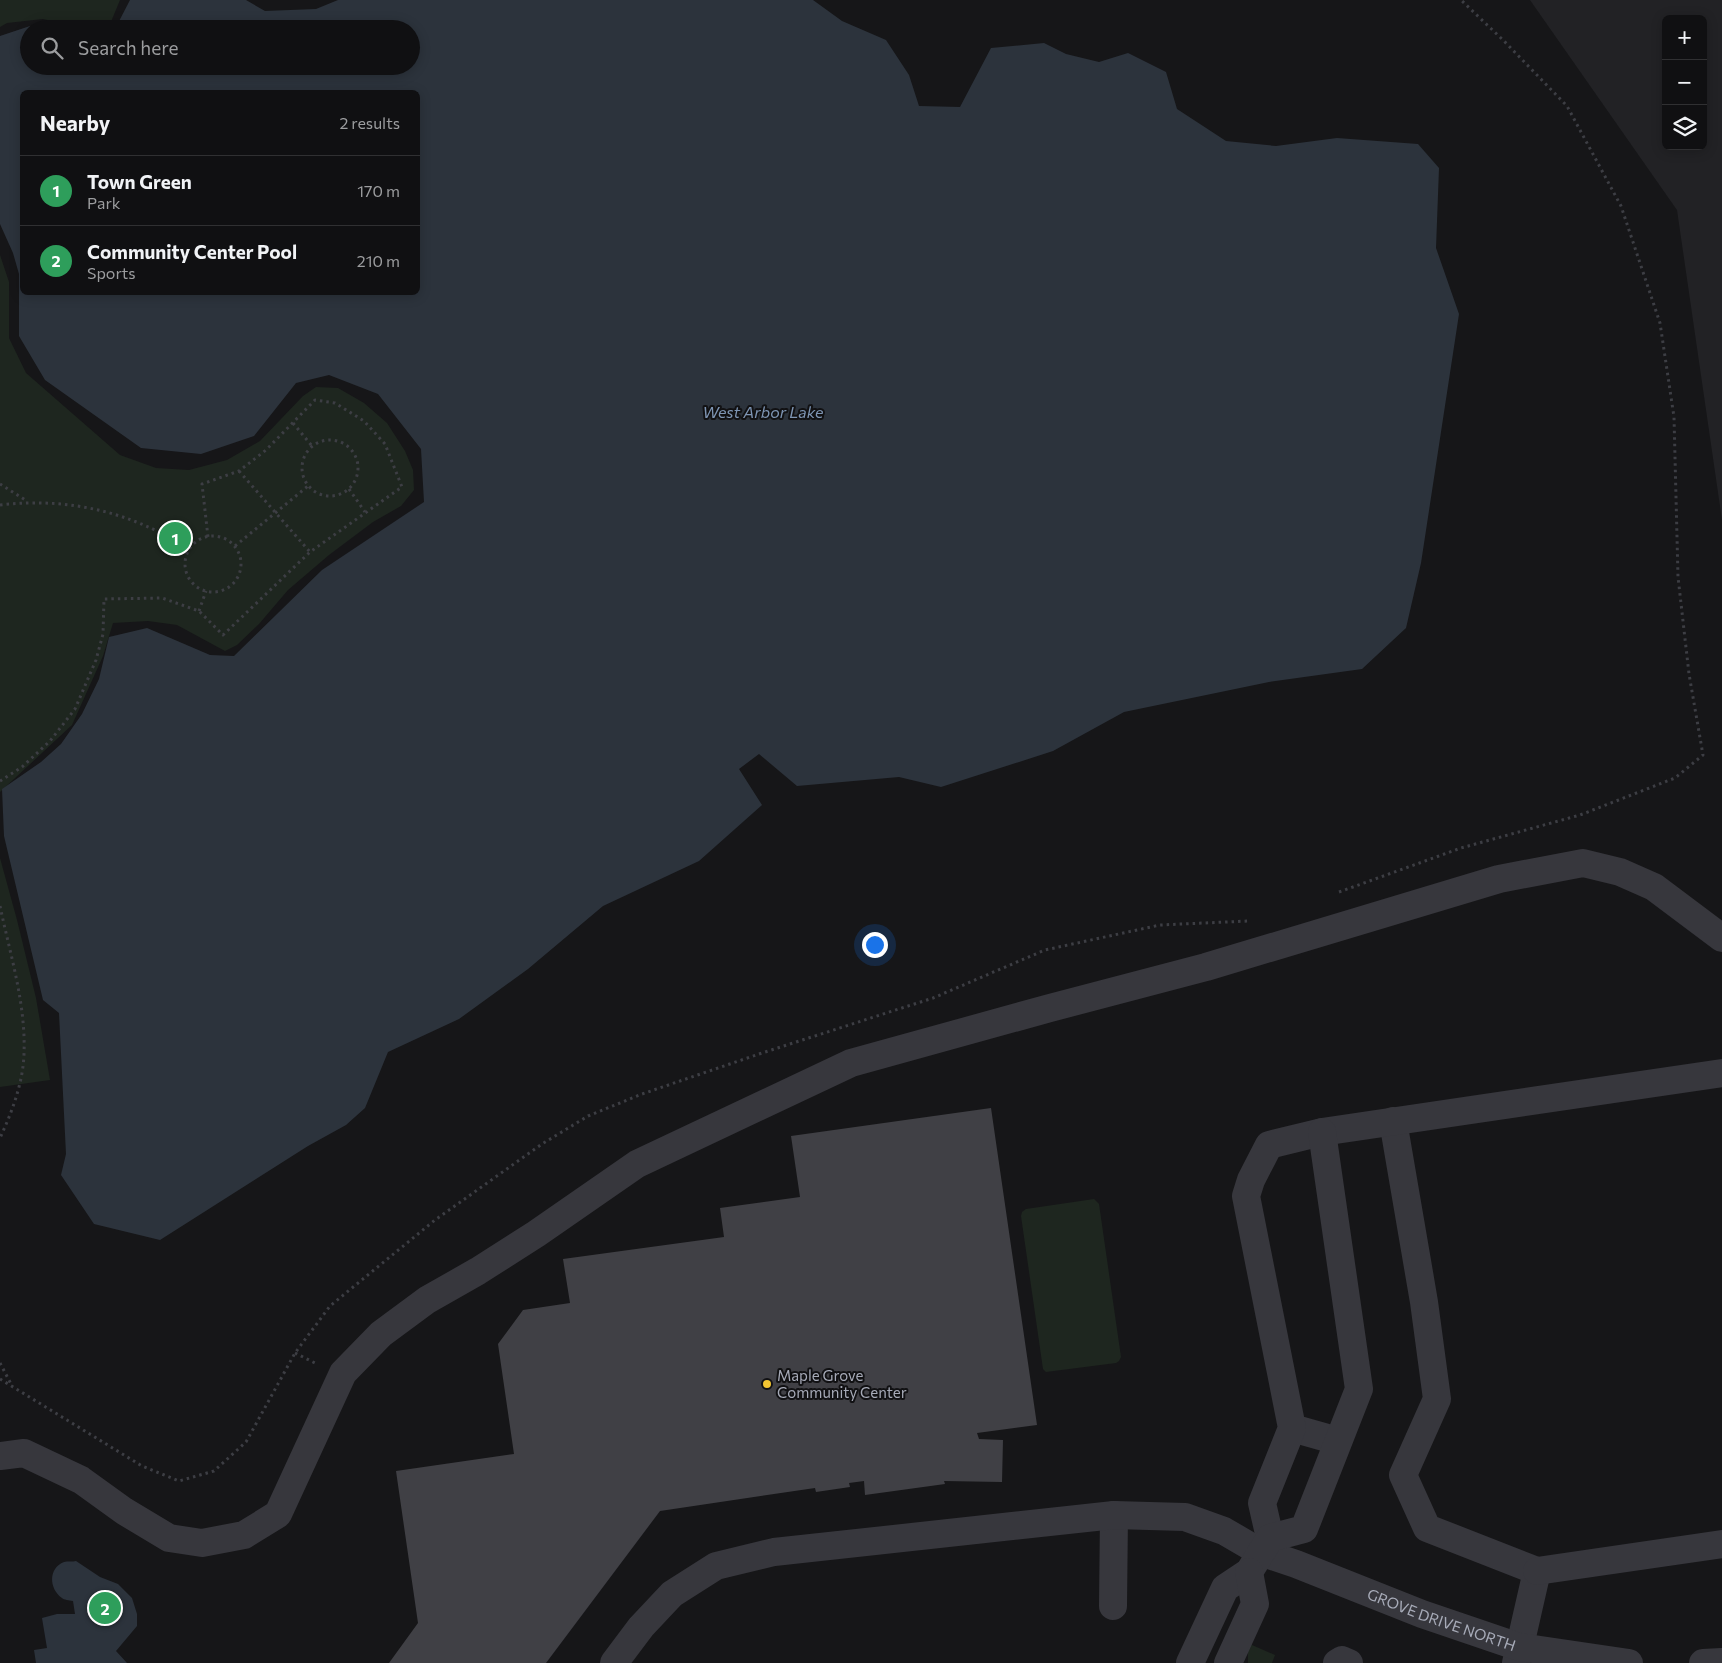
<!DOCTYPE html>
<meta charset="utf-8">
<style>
body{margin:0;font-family:Commissioner,sans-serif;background:#1e1e20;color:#f1f3f6}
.controls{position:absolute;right:15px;top:15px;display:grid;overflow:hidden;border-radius:8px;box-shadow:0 2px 12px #0003}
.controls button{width:45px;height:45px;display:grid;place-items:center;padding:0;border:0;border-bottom:1px solid #303032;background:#101012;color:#f1f3f6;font:25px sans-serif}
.you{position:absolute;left:874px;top:944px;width:18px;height:18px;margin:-12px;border:4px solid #fff;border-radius:50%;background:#1a73e8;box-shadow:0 0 0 8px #1a73e833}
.badge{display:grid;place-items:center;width:32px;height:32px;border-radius:50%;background:#1a73e8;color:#fff;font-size:16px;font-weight:700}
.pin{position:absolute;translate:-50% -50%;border:2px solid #fff;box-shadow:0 1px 5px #0006}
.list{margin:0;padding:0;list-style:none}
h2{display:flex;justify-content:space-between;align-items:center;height:65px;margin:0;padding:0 20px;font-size:21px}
h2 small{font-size:16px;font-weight:400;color:#9c9d9f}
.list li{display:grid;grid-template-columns:32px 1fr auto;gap:15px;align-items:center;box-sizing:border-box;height:70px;padding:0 20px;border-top:1px solid #303032}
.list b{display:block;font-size:19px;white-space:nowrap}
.list p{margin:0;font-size:16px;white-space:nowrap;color:#9c9d9f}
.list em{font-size:16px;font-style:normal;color:#9c9d9f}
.icon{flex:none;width:28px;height:28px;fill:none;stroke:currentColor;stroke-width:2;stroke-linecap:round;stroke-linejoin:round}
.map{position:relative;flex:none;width:1722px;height:1663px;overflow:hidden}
.search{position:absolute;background:#101012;box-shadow:0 2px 12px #0003;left:20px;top:20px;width:400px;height:55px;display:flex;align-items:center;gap:12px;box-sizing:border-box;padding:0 18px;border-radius:28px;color:#9c9d9f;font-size:19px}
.panel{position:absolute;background:#101012;box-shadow:0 2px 12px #0003;left:20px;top:90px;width:400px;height:205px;border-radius:8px}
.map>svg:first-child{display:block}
.built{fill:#222225;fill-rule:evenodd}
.green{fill:#1e261f}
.water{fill:#2c333c;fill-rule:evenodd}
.building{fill:#404045}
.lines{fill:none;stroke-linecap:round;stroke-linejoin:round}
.path{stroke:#3d3e44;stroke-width:3;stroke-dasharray:2.5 4;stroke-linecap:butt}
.minor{stroke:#37373d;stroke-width:28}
.poi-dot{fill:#f3c532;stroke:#111113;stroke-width:2}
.labels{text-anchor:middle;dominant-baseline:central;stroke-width:4;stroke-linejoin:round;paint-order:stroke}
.poi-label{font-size:15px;fill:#a7abb8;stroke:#111113;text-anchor:start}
.street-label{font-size:15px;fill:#a7abb8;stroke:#111113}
.water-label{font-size:16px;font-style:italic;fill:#7e95b3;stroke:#111113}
</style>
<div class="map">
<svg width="1722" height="1663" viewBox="0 0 1722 1663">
<rect width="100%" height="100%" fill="#161618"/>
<path class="built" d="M1530 0H1722V520L1677 210ZM1666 19H1703V146H1666Z"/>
<g class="green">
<polygon points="0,0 120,0 108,29 87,29 43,19 7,23 0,27"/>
<polygon points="0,255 9,282 9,338 26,373 120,455 156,468 189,470 227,460 260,441 303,396 316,387 338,388 364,403 387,423 405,451 413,470 414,490 401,506 373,522 329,555 288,590 259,624 237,645 225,651 177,625 148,621 113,623 103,656 72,725 0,792"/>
<polygon points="0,858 17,920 36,998 50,1080 0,1087"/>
<polygon points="1094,1199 1099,1204 1121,1357 1119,1361 1116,1363 1046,1372 1043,1369 1021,1216 1022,1212 1026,1209"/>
<polygon points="1252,1645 1275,1655 1272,1663 1248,1663 1248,1647"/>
</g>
<g class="water">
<path d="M130 0H246L265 11 316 9 338 0H813L842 21 886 40 909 75 919 106 960 107 991 48 1044 43 1066 54 1099 62 1128 53 1166 72 1177 109 1226 141 1276 146 1337 138 1418 144 1439 168 1436 248 1459 314 1421 563 1406 628 1362 669 1269 682 1124 712 1053 751 941 787 899 777 797 786 759 754 739 769 762 805 699 861 603 906 528 969 459 1019 388 1052 365 1108 346 1125 308 1146 160 1240 94 1224 61 1175 66 1154 59 1013 43 1000 4 836 2 789 41 762 61 744 82 714 99 679 109 637 147 628 210 655 234 656 322 570 424 502 421 449 378 394 329 375 296 383 254 436 201 454 141 448 45 380 19 336V274L13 253 0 224V36L30 26 43 29H29V66H411V29H115ZM22 92H418V292H22Z"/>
<path d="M76 1561 100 1577 118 1584 132 1598 137 1614V1626L116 1651 127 1663H36L34 1650 47 1648 42 1618 57 1614H75L73 1601C69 1600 64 1600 62 1598 49 1589 48 1568 64 1562 67 1561 73 1562 76 1561Z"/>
</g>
<polygon class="building" points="991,1108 1037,1425 977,1433 979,1439 1003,1440 1002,1482 944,1481 945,1484 865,1495 864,1481 849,1483 850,1487 816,1492 815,1488 660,1511 546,1663 389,1663 418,1623 396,1471 514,1454 498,1344 523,1310 570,1303 563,1259 724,1237 720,1208 800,1197 791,1136"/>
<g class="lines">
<g class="path">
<polyline points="293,423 312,446"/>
<circle cx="330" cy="468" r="28"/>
<polyline points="239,471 310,552"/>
<polyline points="0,484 27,501"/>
<polyline points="349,489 365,512"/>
<path d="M0 505C69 497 131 512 189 549"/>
<circle cx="213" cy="564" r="28"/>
<polyline points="235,546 308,486"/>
<polyline points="199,611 206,591"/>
<polyline points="0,781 22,767 50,741 75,709 96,660 103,634 104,599 162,598 199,611 223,635 310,552 402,487 385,444 364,421 335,403 315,400 266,450 239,471 202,484 208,537"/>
<polyline points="1339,892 1461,848 1580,815 1675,778 1703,755 1689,674 1678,577 1674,417 1660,323 1621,206 1567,106 1503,40 1461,0"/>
<path d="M0 906C10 954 26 1004 24 1054 23 1083 12 1112 0 1138"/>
<polyline points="295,1353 315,1363"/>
<polyline points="0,1363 11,1384"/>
<polyline points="0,1379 142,1466 179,1481 214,1471 246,1442 295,1353 330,1306 435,1220 542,1144 588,1116 642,1094 762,1053 933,998 1045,950 1160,925 1248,921"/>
</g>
<g class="minor">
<polyline points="1393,1121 1424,1302 1437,1399 1403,1475 1427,1528 1537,1571 1516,1663"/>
<polyline points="1292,1428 1338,1441"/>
<polyline points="0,1456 24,1453 81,1480 124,1511 169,1538 202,1543 244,1535 278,1514 343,1373 381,1334 427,1300 478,1271 536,1234 637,1164 851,1063 1050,1008 1206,967 1499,879 1583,863 1620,872 1654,887 1722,938"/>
<polyline points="1270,1538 1262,1503 1292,1428 1246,1196 1251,1180 1269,1145 1322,1132 1722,1073"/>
<polyline points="1537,1571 1722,1544"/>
<polyline points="1113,1606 1114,1515"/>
<path id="s1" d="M614 1663 641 1627 672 1594 716 1566 774 1552 1114 1515 1185 1517 1224 1531 1260 1552 1296 1564 1422 1614 1519 1647 1629 1663"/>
<polyline points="1190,1663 1225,1588 1249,1572 1270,1538 1304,1529 1359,1389 1322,1132"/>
<polyline points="1228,1663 1255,1604 1249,1572"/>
<polyline points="1337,1663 1342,1660 1349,1663"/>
<polyline points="1703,1663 1722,1662"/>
</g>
</g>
<circle class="poi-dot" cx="767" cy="1384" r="5"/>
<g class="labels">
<g class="poi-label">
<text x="777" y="1375">Maple Grove<tspan x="777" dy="17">Community Center</tspan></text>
</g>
<g class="street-label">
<text stroke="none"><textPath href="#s1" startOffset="892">GROVE DRIVE NORTH</textPath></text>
</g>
<g class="water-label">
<text x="763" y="411">West Arbor Lake</text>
</g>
</g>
</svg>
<div class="controls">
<button>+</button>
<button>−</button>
<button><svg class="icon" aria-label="layers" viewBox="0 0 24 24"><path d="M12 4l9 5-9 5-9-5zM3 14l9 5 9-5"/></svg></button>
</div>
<div class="you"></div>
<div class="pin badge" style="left:175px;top:538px;background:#2e9e5b">1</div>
<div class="pin badge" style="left:105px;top:1608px;background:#2e9e5b">2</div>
<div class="search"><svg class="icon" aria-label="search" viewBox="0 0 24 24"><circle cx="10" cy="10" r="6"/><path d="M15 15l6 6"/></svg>Search here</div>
<section class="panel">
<h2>Nearby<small>2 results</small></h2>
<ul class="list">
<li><span class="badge" style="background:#2e9e5b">1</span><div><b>Town Green</b><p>Park</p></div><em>170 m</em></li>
<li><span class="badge" style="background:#2e9e5b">2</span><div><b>Community Center Pool</b><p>Sports</p></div><em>210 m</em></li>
</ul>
</section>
</div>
